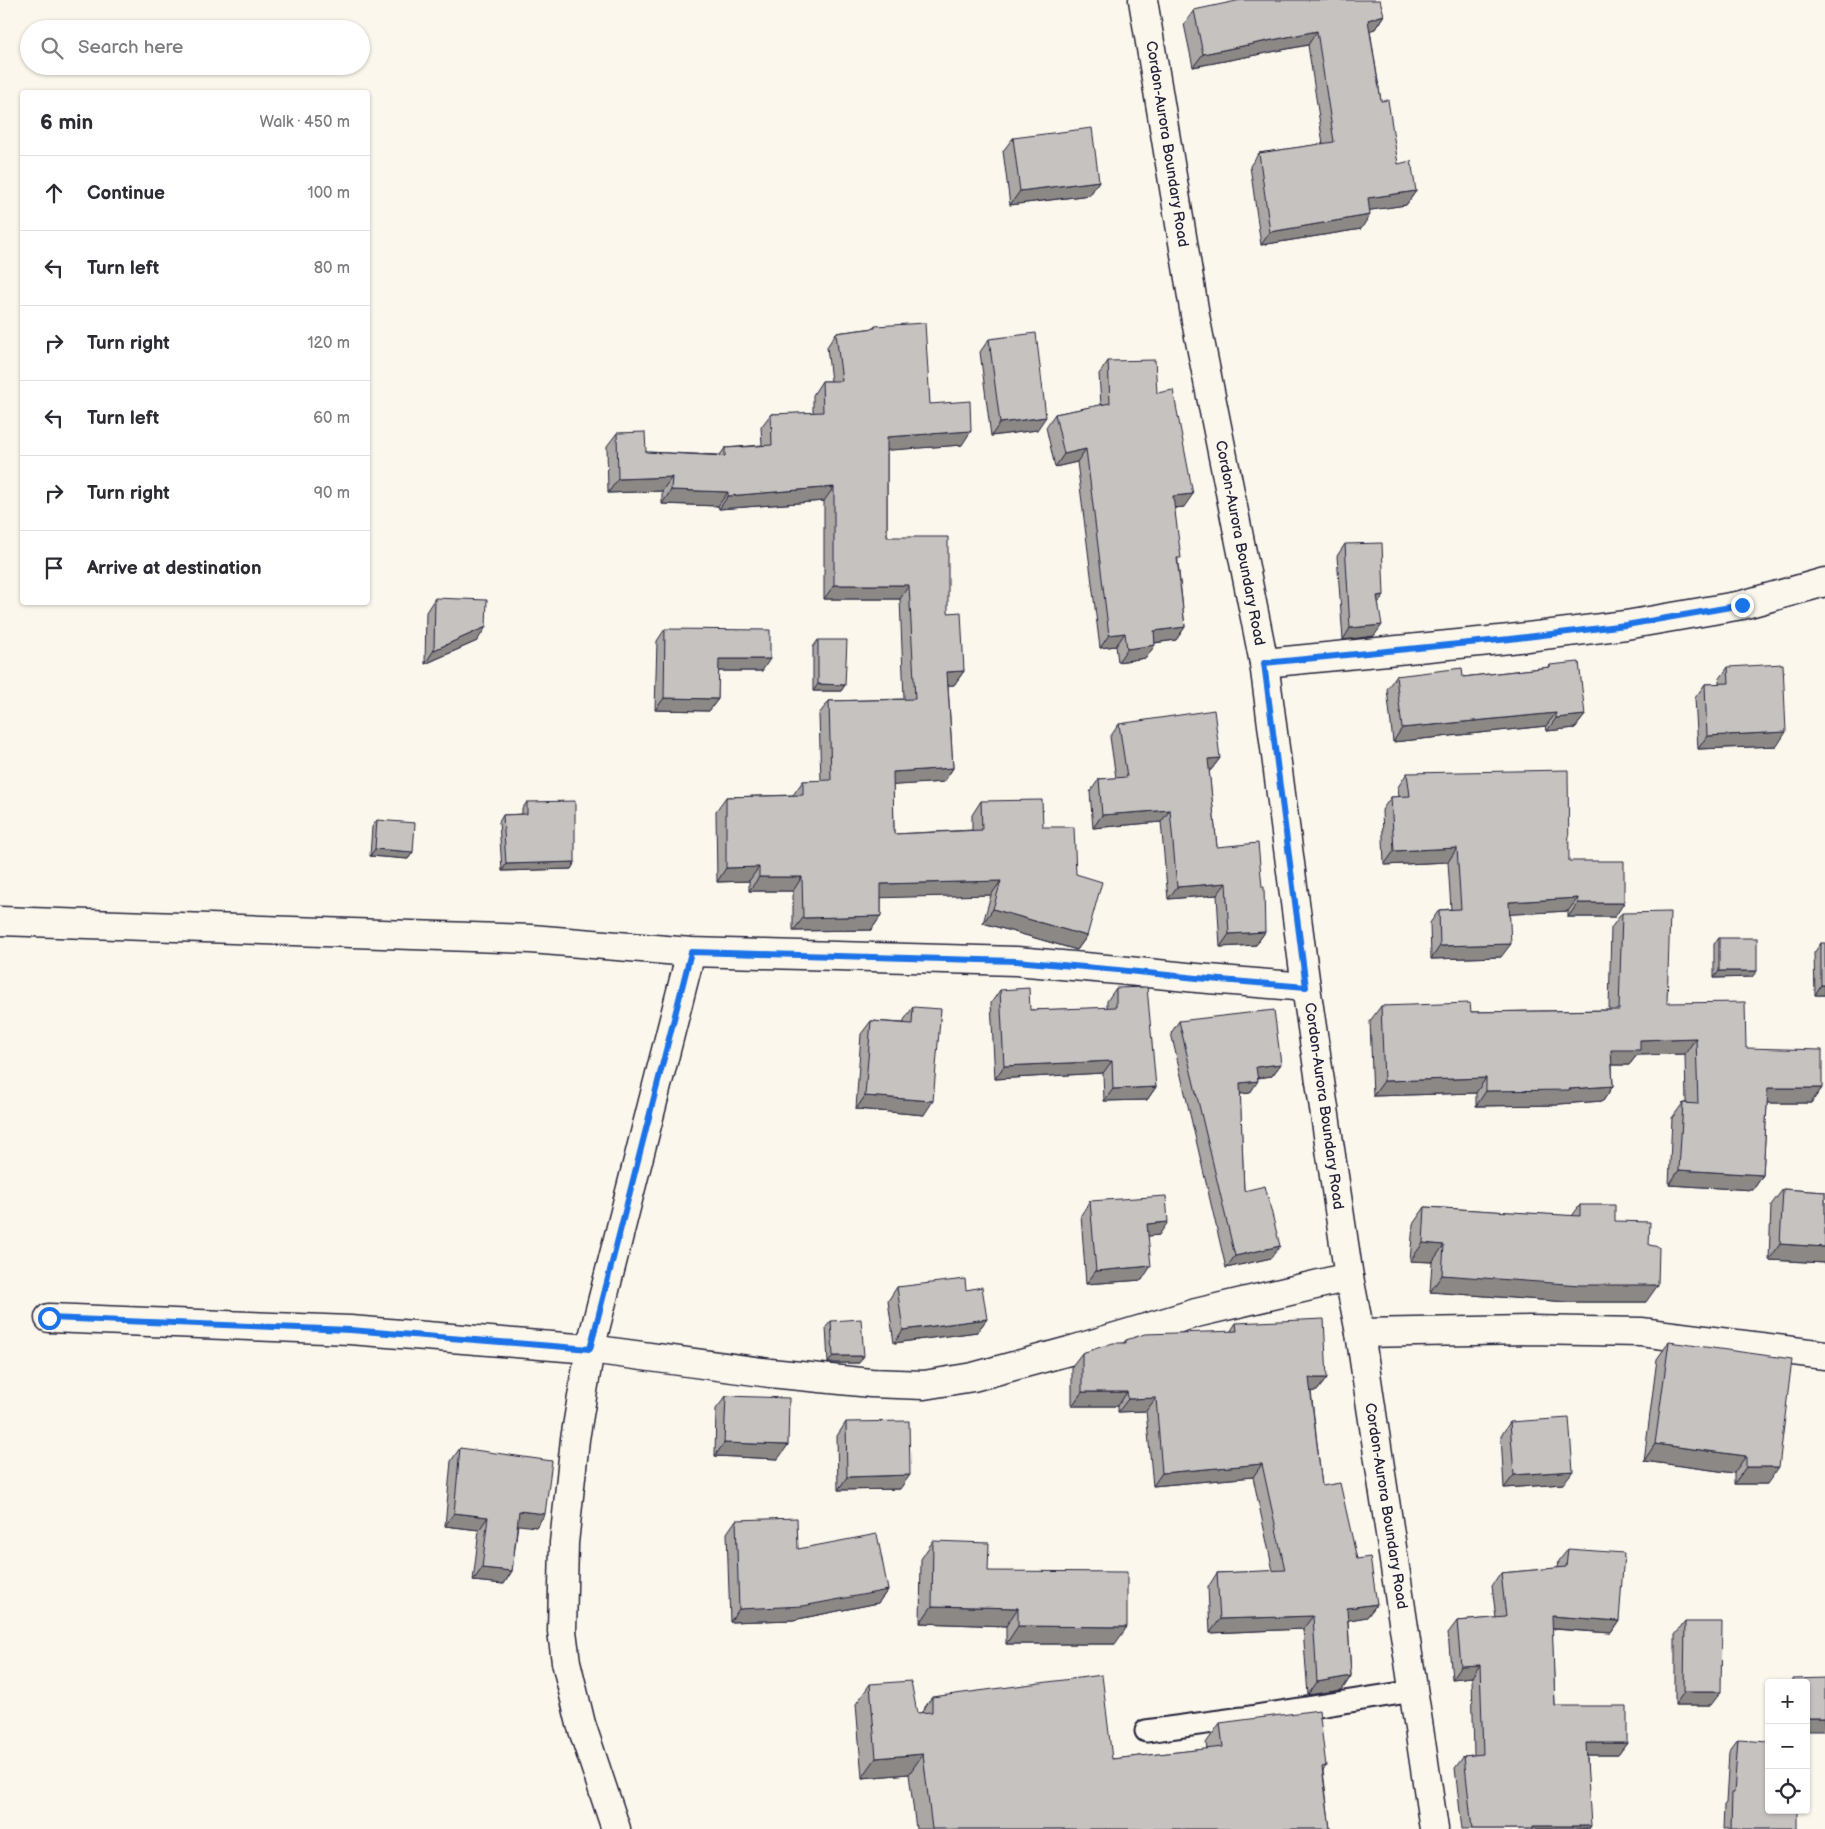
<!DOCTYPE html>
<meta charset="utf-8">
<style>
body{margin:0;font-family:"Balsamiq Sans",sans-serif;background:#f2f2f3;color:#2b2b33}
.controls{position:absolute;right:15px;bottom:15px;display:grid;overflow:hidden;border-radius:5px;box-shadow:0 1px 4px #0004}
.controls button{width:45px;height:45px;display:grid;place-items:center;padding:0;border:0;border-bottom:1px solid #e1e1e2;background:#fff;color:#2b2b33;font:25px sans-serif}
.stop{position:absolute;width:15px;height:15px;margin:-11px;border:4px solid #1a73e8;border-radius:50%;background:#fff}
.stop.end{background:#1a73e8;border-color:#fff;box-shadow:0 1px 5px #0008}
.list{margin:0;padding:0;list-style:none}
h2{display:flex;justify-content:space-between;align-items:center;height:65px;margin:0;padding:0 20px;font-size:21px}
h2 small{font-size:16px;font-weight:400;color:#7c7c81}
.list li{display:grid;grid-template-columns:32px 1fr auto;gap:15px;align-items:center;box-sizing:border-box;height:75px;padding:0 20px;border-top:1px solid #e1e1e2}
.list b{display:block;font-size:19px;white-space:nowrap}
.list em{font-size:16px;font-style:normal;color:#7c7c81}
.icon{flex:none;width:28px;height:28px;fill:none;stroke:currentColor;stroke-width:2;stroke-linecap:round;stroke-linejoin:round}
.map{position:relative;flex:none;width:1825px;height:1829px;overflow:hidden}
.search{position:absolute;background:#fff;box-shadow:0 1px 4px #0004;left:20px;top:20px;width:350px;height:55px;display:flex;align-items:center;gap:12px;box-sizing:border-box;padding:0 18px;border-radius:28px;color:#7c7c81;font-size:19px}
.panel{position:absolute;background:#fff;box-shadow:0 1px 4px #0004;left:20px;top:90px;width:350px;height:515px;border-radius:5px}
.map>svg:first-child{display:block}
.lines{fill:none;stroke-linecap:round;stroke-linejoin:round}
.lane-casing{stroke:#22223b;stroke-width:25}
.street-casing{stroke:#22223b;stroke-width:31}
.secondary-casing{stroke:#22223b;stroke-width:31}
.primary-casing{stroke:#22223b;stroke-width:31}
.lane{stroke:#fbf7ec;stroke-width:21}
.street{stroke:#fbf7ec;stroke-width:28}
.secondary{stroke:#fbf7ec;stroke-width:28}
.primary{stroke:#fbf7ec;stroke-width:28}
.wall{fill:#aaa7a5;stroke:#22223b}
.shaded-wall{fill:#8b8886;stroke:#22223b}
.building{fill:#c6c2c0;stroke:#22223b}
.route{stroke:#1a73e8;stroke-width:6}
.labels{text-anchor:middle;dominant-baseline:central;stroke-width:4;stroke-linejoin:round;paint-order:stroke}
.street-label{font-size:15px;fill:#22223b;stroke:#fbf7ec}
</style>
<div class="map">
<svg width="1825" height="1829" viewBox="0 0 1825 1829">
<rect width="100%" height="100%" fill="#fbf7ec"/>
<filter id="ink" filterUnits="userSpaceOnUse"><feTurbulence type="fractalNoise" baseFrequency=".02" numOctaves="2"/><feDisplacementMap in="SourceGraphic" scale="10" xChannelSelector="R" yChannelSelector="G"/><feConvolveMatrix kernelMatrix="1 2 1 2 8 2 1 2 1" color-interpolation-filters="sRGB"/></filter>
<g filter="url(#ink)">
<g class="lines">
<g class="lane-casing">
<polyline id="lane" points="1146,1731 1243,1718 1414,1691"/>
</g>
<g class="street-casing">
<g id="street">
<polyline points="0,921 531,939 691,952 1016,961 1118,970 1197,978 1306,987"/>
<polyline points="49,1318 350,1330 590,1349 770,1373 871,1383 924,1385 973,1377 1069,1351 1196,1313 1349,1277"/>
<polyline points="1360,1333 1529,1330 1641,1332 1825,1355"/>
<polyline points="616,1829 581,1724 566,1662 562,1631 564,1543 575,1439 590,1349 691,952"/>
</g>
</g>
<g class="secondary-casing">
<polyline id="secondary" points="1264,663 1510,639 1626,625 1742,605 1825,582"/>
</g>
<g class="primary-casing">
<polyline id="primary" points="1143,0 1196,321 1264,663 1306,987 1349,1277 1360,1333 1434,1829"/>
</g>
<use href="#lane" class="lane"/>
<use href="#street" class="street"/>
<use href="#secondary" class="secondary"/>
<use href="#primary" class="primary"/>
</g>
<g class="wall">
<polygon points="1194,10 1384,15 1375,29 1370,30 1381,101 1398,164 1416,191 1406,205 1370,210 1361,229 1261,245 1250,166 1259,153 1323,144 1308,45 1193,67 1184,24"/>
<polygon points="1013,138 1099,181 1090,195 1010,205 1003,151"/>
<polygon points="875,326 930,404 962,445 887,450 887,537 948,613 964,671 954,685 948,685 953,768 944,782 893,785 894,834 972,830 972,815 981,801 1043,827 1076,874 1087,936 1077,950 983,923 991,895 881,897 881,916 871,930 793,931 793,891 749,891 749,881 717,882 716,811 726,797 793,795 803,781 821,781 819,714 829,701 904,699 900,599 824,599 824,501 719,509 718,506 662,504 662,491 608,493 607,446 617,433 646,452 720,455 725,448 762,445 761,427 771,414 813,413 813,395 822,381 831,381 827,347 836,333 874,328"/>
<polygon points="989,339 1037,430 991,436 980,352"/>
<polygon points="1108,361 1157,393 1184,507 1175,508 1178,563 1185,627 1176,640 1155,643 1146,658 1118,662 1116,646 1100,648 1077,462 1055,467 1046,427 1055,414 1101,405 1099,374"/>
<polygon points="1345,544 1374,636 1343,640 1337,556"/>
<polygon points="435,598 477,641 425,664 426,612"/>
<polygon points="665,629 762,671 718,671 718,699 709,711 655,710 657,641"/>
<polygon points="818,640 845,685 841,691 813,691 813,647"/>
<polygon points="1550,665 1585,715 1575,728 1547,731 1546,726 1393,742 1387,689 1396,676 1463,677 1549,667"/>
<polygon points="1728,667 1777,746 1698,749 1695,698 1705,684 1719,684 1719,680"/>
<polygon points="1119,724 1220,758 1211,770 1209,771 1217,847 1265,932 1256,945 1220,947 1217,895 1168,899 1161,822 1093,828 1090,792 1099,779 1116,778 1110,737"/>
<polygon points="1407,773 1569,861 1615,917 1568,917 1568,911 1510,914 1501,957 1431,959 1430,923 1439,910 1451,909 1448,862 1384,865 1382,810 1391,797 1399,797 1398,787"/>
<polygon points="527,802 575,862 571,869 502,871 499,822 503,815 522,814 522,809"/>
<polygon points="377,820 413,852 408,859 370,856 372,827"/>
<polygon points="1622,913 1667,1003 1746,1048 1822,1088 1811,1103 1767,1103 1763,1175 1753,1190 1669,1185 1672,1118 1683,1103 1686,1103 1685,1054 1637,1055 1629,1065 1612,1065 1613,1086 1603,1101 1559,1104 1558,1105 1476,1106 1476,1093 1373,1096 1370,1021 1381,1006 1471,1012 1609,1010 1611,928"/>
<polygon points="1719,938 1752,977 1714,978 1714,944"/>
<polygon points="1821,943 1825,995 1815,995 1814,953"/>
<polygon points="1116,988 1156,1087 1147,1100 1104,1101 1103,1073 995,1079 991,1003 1000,990 1030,1010 1107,1008 1107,1001"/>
<polygon points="913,1007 924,1115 856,1109 861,1034 871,1021 904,1023 904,1020"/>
<polygon points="1179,1021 1281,1064 1272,1076 1258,1078 1250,1093 1240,1094 1244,1191 1271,1258 1226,1268 1171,1033"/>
<polygon points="1783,1189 1825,1192 1825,1263 1769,1260 1771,1205"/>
<polygon points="1090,1201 1159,1235 1148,1236 1142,1280 1086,1284 1081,1215"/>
<polygon points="1580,1205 1615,1221 1646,1302 1568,1302 1430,1292 1432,1262 1410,1261 1413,1224 1425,1207 1572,1216"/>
<polygon points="897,1287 966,1290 987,1319 977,1332 894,1343 888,1301"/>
<polygon points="831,1321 859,1363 828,1363 826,1327"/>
<polygon points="1236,1323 1327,1378 1317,1391 1311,1391 1322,1486 1357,1559 1377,1604 1367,1617 1348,1620 1351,1676 1342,1690 1308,1695 1303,1629 1210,1633 1208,1587 1217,1573 1273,1571 1253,1477 1153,1486 1146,1411 1118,1412 1118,1406 1072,1406 1072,1366 1082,1353 1123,1343 1126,1340 1230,1332"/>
<polygon points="1669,1342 1767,1484 1734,1484 1734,1473 1644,1461 1657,1359"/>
<polygon points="726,1396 778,1459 715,1456 716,1409"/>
<polygon points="846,1422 900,1489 838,1490 837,1436"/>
<polygon points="1510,1422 1563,1484 1504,1488 1501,1436"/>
<polygon points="460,1448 545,1514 536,1527 518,1524 512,1571 504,1584 473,1581 479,1530 445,1526 451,1461"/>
<polygon points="736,1520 798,1549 888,1590 878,1603 793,1620 730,1622 727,1533"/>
<polygon points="933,1541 988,1571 1115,1644 1006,1644 1006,1626 920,1623 921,1559"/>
<polygon points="1568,1549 1619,1621 1611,1633 1552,1629 1555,1706 1627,1743 1618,1755 1587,1755 1589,1829 1462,1829 1455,1768 1464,1756 1474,1755 1472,1677 1452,1679 1448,1633 1457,1621 1496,1618 1492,1586 1501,1573 1558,1568 1559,1561"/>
<polygon points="1685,1622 1711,1705 1675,1705 1675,1635"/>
<polygon points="870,1684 917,1713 921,1713 932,1697 1112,1759 1207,1749 1206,1743 1220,1723 1326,1766 1323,1771 1330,1829 916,1829 909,1774 862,1778 856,1704"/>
<polygon points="1738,1740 1797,1829 1723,1829 1724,1805 1726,1803 1729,1752"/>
</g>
<g class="shaded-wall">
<polygon points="1384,15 1375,29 1359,34 1368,20"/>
<polygon points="1317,31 1308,45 1193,67 1203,54"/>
<polygon points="1099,181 1090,195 1010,205 1020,191"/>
<polygon points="1416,191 1406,205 1358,212 1368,198"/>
<polygon points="1370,215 1361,229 1261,245 1270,232"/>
<polygon points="1046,417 1037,430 991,436 1000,423"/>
<polygon points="971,431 962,445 877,451 887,437"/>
<polygon points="1086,449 1077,462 1055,467 1064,454"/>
<polygon points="672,477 662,491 608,493 618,479"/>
<polygon points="834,487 824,501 719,509 728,496"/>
<polygon points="671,490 728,492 718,506 662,504"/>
<polygon points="1193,494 1184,507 1164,509 1173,496"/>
<polygon points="834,585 909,585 900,599 824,599"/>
<polygon points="1384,595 1376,607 1377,596"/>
<polygon points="1382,625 1374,636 1343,640 1350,628"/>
<polygon points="486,627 477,641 425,664 434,650"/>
<polygon points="1185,627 1176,640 1144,644 1154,631"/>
<polygon points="1125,633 1116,646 1100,648 1109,635"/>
<polygon points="1155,645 1146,658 1118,662 1127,649"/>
<polygon points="719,659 770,659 762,671 710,671"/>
<polygon points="964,671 954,685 938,686 947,672"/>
<polygon points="818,684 845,685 841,691 813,691"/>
<polygon points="664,698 718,699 709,711 655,710"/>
<polygon points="1556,713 1546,726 1393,742 1402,728"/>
<polygon points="1585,715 1575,728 1547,731 1556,718"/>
<polygon points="1786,732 1777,746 1698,749 1707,736"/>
<polygon points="1220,758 1211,770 1199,772 1208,759"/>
<polygon points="953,768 944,782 884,786 893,772"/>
<polygon points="1170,810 1161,822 1093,828 1102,815"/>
<polygon points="1457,848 1448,862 1384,865 1394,851"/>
<polygon points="375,849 413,852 408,859 370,856"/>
<polygon points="575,862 571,869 502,871 506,864"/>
<polygon points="759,867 749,881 717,882 726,868"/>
<polygon points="759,877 802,877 793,891 749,891"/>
<polygon points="1001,881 991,895 871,898 881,884"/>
<polygon points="1226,883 1217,895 1168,899 1177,887"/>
<polygon points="1578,898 1568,911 1500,915 1509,902"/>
<polygon points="1578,903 1624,903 1615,917 1568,917"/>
<polygon points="993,909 1087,936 1077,950 983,923"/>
<polygon points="881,916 871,930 793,931 803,918"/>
<polygon points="1265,932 1256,945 1220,947 1229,934"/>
<polygon points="1511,944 1501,957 1431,959 1440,946"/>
<polygon points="1719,971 1757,971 1752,977 1714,978"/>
<polygon points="1821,985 1825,985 1825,995 1815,995"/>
<polygon points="1696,1038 1685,1054 1637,1055 1629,1065 1601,1065 1611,1050 1640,1040"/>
<polygon points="1112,1061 1103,1073 995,1079 1004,1066"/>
<polygon points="1281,1064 1272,1076 1248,1079 1256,1067"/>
<polygon points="1486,1078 1476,1093 1373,1096 1384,1081"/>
<polygon points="1258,1081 1250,1093 1231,1095 1240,1083"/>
<polygon points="1613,1086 1603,1101 1559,1104 1558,1105 1476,1106 1486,1091 1569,1089"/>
<polygon points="1156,1087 1147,1100 1104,1101 1113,1089"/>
<polygon points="1768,1088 1822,1088 1811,1103 1757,1103"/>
<polygon points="865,1096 933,1101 924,1115 856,1109"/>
<polygon points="1679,1170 1763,1175 1753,1190 1669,1185"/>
<polygon points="1168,1222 1159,1235 1138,1237 1147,1224"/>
<polygon points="1423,1243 1444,1245 1432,1262 1410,1261"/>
<polygon points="1780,1244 1825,1247 1825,1263 1769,1260"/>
<polygon points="1280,1246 1271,1258 1226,1268 1235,1256"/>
<polygon points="1151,1266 1142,1280 1086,1284 1096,1271"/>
<polygon points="1442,1275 1658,1285 1646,1302 1568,1302 1430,1292"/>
<polygon points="987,1319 977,1332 894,1343 903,1330"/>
<polygon points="833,1356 864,1356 859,1363 828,1363"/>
<polygon points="1309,1378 1327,1378 1317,1391 1300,1392"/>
<polygon points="1082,1392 1127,1392 1118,1406 1072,1406"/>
<polygon points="1156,1398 1146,1411 1118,1412 1128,1399"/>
<polygon points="724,1443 788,1445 778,1459 715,1456"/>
<polygon points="1655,1444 1746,1456 1734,1473 1644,1461"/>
<polygon points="1262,1464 1253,1477 1153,1486 1162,1473"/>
<polygon points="1746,1467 1779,1467 1767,1484 1734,1484"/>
<polygon points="1573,1471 1563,1484 1504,1488 1514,1475"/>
<polygon points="910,1475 900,1489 838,1490 847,1477"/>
<polygon points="519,1511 545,1514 536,1527 510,1524"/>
<polygon points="454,1513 488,1517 479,1530 445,1526"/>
<polygon points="482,1568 512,1571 504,1584 473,1581"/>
<polygon points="888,1590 878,1603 793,1620 730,1622 739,1609"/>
<polygon points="1377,1604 1367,1617 1338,1622 1347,1608"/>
<polygon points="932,1606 1018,1608 1006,1626 920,1623"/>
<polygon points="1313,1616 1303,1629 1210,1633 1220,1619"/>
<polygon points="1552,1616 1619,1621 1611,1633 1543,1628"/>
<polygon points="1018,1626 1127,1627 1115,1644 1006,1644"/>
<polygon points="1480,1665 1472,1677 1452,1679 1461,1666"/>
<polygon points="1351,1676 1342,1690 1308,1695 1317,1682"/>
<polygon points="1684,1692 1721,1692 1711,1705 1675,1705"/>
<rect x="1806" y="1718" width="19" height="13"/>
<polygon points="1586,1743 1627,1743 1618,1755 1577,1755"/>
<polygon points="923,1754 909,1774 862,1778 876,1758"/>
<polygon points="1533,1826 1591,1826 1589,1829 1531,1829"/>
</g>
<g class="building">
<polygon points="1241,0 1380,0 1384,15 1368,20 1381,101 1388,100 1398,164 1411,161 1416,191 1368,198 1370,215 1270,232 1259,153 1334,142 1317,31 1203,54 1194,10"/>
<polygon points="1092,128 1099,181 1020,191 1013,138"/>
<polygon points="925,323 930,404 970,401 971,431 887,437 887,537 948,537 948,613 961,612 964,671 947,672 953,768 893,772 894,834 982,830 981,801 1042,800 1043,827 1074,827 1076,874 1102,882 1087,936 993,909 1001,881 881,884 881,916 803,918 802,877 759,877 759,867 726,868 726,797 803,795 803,781 831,780 829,701 915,699 909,585 834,585 834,487 728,496 728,492 671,490 672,477 618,479 617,433 645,432 646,452 725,456 725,448 772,445 771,414 823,412 822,381 842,381 836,333 875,328 875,326"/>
<polygon points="1036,333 1046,417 1000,423 989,339"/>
<polygon points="1155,360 1157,393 1173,390 1193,494 1173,496 1181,558 1177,558 1185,627 1154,631 1155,645 1127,649 1125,633 1109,635 1086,449 1064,454 1055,414 1110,403 1108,361"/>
<polygon points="1382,543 1384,595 1377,596 1382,625 1350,628 1345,544"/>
<polygon points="435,598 487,600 486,627 434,650"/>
<polygon points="665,629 770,630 770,659 719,659 718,699 664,698"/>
<polygon points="818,640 847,640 845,685 818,684"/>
<polygon points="1579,662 1585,715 1556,718 1556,713 1402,728 1396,676 1462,668 1463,677 1550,667 1550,665"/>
<polygon points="1783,664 1786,732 1707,736 1705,684 1729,683 1728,667"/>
<polygon points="1214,710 1220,758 1208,759 1217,847 1258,843 1262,887 1264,887 1265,932 1229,934 1226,883 1177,887 1170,810 1102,815 1099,779 1127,777 1119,724"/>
<polygon points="1568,770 1569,861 1624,861 1624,903 1578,903 1578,898 1509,902 1511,944 1440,946 1439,910 1461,909 1457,848 1394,851 1391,797 1410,796 1407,773"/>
<polygon points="575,801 575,862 506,864 503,815 527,814 527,802"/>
<polygon points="377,820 415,823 413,852 375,849"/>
<polygon points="1670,912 1667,1003 1745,1002 1746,1048 1822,1050 1822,1088 1768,1088 1763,1175 1679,1170 1683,1103 1698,1104 1696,1038 1640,1040 1640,1050 1611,1050 1613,1086 1569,1089 1569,1090 1486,1091 1486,1078 1384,1081 1381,1006 1470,1003 1471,1012 1619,1010 1622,913"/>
<rect x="1719" y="938" width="38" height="33"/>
<rect x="1821" y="943" width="4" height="42"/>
<polygon points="1147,987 1156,1087 1113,1089 1112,1061 1004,1066 1000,990 1029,988 1030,1010 1116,1007 1116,988"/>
<polygon points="913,1007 941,1009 933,1101 865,1096 871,1021 912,1024"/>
<polygon points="1274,1010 1281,1064 1256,1067 1258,1081 1240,1083 1244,1191 1265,1186 1280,1246 1235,1256 1179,1021"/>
<polygon points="1783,1189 1825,1192 1825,1247 1780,1244"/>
<polygon points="1166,1196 1168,1222 1147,1224 1151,1266 1096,1271 1090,1201"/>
<polygon points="1580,1205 1615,1205 1615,1221 1650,1222 1649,1245 1659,1247 1658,1285 1580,1285 1442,1275 1444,1245 1423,1243 1425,1207 1580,1216"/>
<polygon points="965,1279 966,1290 982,1287 987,1319 903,1330 897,1287"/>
<polygon points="861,1319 864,1356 833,1356 831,1321"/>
<polygon points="1324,1319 1327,1378 1309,1378 1322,1486 1340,1483 1357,1559 1370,1557 1377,1604 1347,1608 1351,1676 1317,1682 1313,1616 1220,1619 1217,1573 1285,1570 1262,1464 1162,1473 1156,1398 1128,1399 1127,1392 1082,1392 1082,1353 1113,1343 1126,1343 1126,1340 1145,1334 1237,1331 1236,1323"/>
<polygon points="1669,1342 1792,1359 1779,1467 1746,1467 1746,1456 1655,1444"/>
<polygon points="726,1396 789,1398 788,1445 724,1443"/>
<polygon points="1569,1418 1573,1471 1514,1475 1510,1422"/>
<polygon points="909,1421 910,1475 847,1477 846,1422"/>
<polygon points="460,1448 552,1461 545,1514 519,1511 512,1571 482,1568 488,1517 454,1513"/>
<polygon points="797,1518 798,1549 877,1534 888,1590 803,1606 739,1609 736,1520"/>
<polygon points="933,1541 989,1543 988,1571 1127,1572 1127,1627 1018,1626 1018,1608 932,1606"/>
<polygon points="1568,1549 1624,1553 1619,1621 1552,1616 1555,1706 1627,1706 1627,1743 1586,1743 1591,1826 1533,1826 1533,1829 1472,1829 1464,1756 1483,1754 1480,1665 1461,1666 1457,1621 1506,1617 1501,1573 1566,1567"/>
<polygon points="1685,1622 1722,1622 1721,1692 1684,1692"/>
<polygon points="1102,1675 1112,1759 1223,1747 1220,1723 1319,1710 1326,1766 1322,1767 1330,1829 932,1829 923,1754 876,1758 870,1684 911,1681 917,1713 932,1712 932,1697"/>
<polygon points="1825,1678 1825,1718 1806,1718 1806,1683 1793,1683 1793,1679"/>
<polygon points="1738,1740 1769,1742 1769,1810 1797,1810 1797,1829 1731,1829 1732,1793 1734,1793"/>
</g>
</g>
<g class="lines" filter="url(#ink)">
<polyline class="route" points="49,1318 350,1330 590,1349 691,952 1016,961 1118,970 1197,978 1306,987 1264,663 1510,639 1626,625 1742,605"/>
</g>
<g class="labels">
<g class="street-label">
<text transform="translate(1167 144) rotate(81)">Cordon-Aurora Boundary Road</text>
<text transform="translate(1240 543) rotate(79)">Cordon-Aurora Boundary Road</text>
<text transform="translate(1324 1106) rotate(82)">Cordon-Aurora Boundary Road</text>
<text transform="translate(1386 1506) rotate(81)">Cordon-Aurora Boundary Road</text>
</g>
</g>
</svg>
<div class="controls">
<button>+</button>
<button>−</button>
<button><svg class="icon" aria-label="locate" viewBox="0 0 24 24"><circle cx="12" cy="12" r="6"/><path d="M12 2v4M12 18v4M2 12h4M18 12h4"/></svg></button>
</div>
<div class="stop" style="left:49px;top:1318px"></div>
<div class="stop end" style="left:1742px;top:605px"></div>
<div class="search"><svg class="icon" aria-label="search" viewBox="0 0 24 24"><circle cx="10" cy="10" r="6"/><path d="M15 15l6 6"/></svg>Search here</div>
<section class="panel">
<h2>6 min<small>Walk · 450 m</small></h2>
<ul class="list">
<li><svg class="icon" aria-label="ahead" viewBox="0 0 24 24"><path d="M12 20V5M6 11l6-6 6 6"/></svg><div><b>Continue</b></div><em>100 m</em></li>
<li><svg class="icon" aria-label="left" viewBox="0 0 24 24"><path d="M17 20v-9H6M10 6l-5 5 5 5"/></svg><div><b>Turn left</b></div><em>80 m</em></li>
<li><svg class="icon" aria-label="right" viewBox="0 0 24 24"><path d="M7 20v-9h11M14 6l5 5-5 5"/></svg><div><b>Turn right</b></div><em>120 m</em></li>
<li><svg class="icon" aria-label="left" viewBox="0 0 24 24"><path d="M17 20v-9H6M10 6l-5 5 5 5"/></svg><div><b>Turn left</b></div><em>60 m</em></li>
<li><svg class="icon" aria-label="right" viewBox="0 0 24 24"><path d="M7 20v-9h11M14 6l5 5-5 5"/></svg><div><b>Turn right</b></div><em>90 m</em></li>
<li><svg class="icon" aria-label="arrive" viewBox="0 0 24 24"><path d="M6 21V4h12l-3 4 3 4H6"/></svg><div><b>Arrive at destination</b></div></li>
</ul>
</section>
</div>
